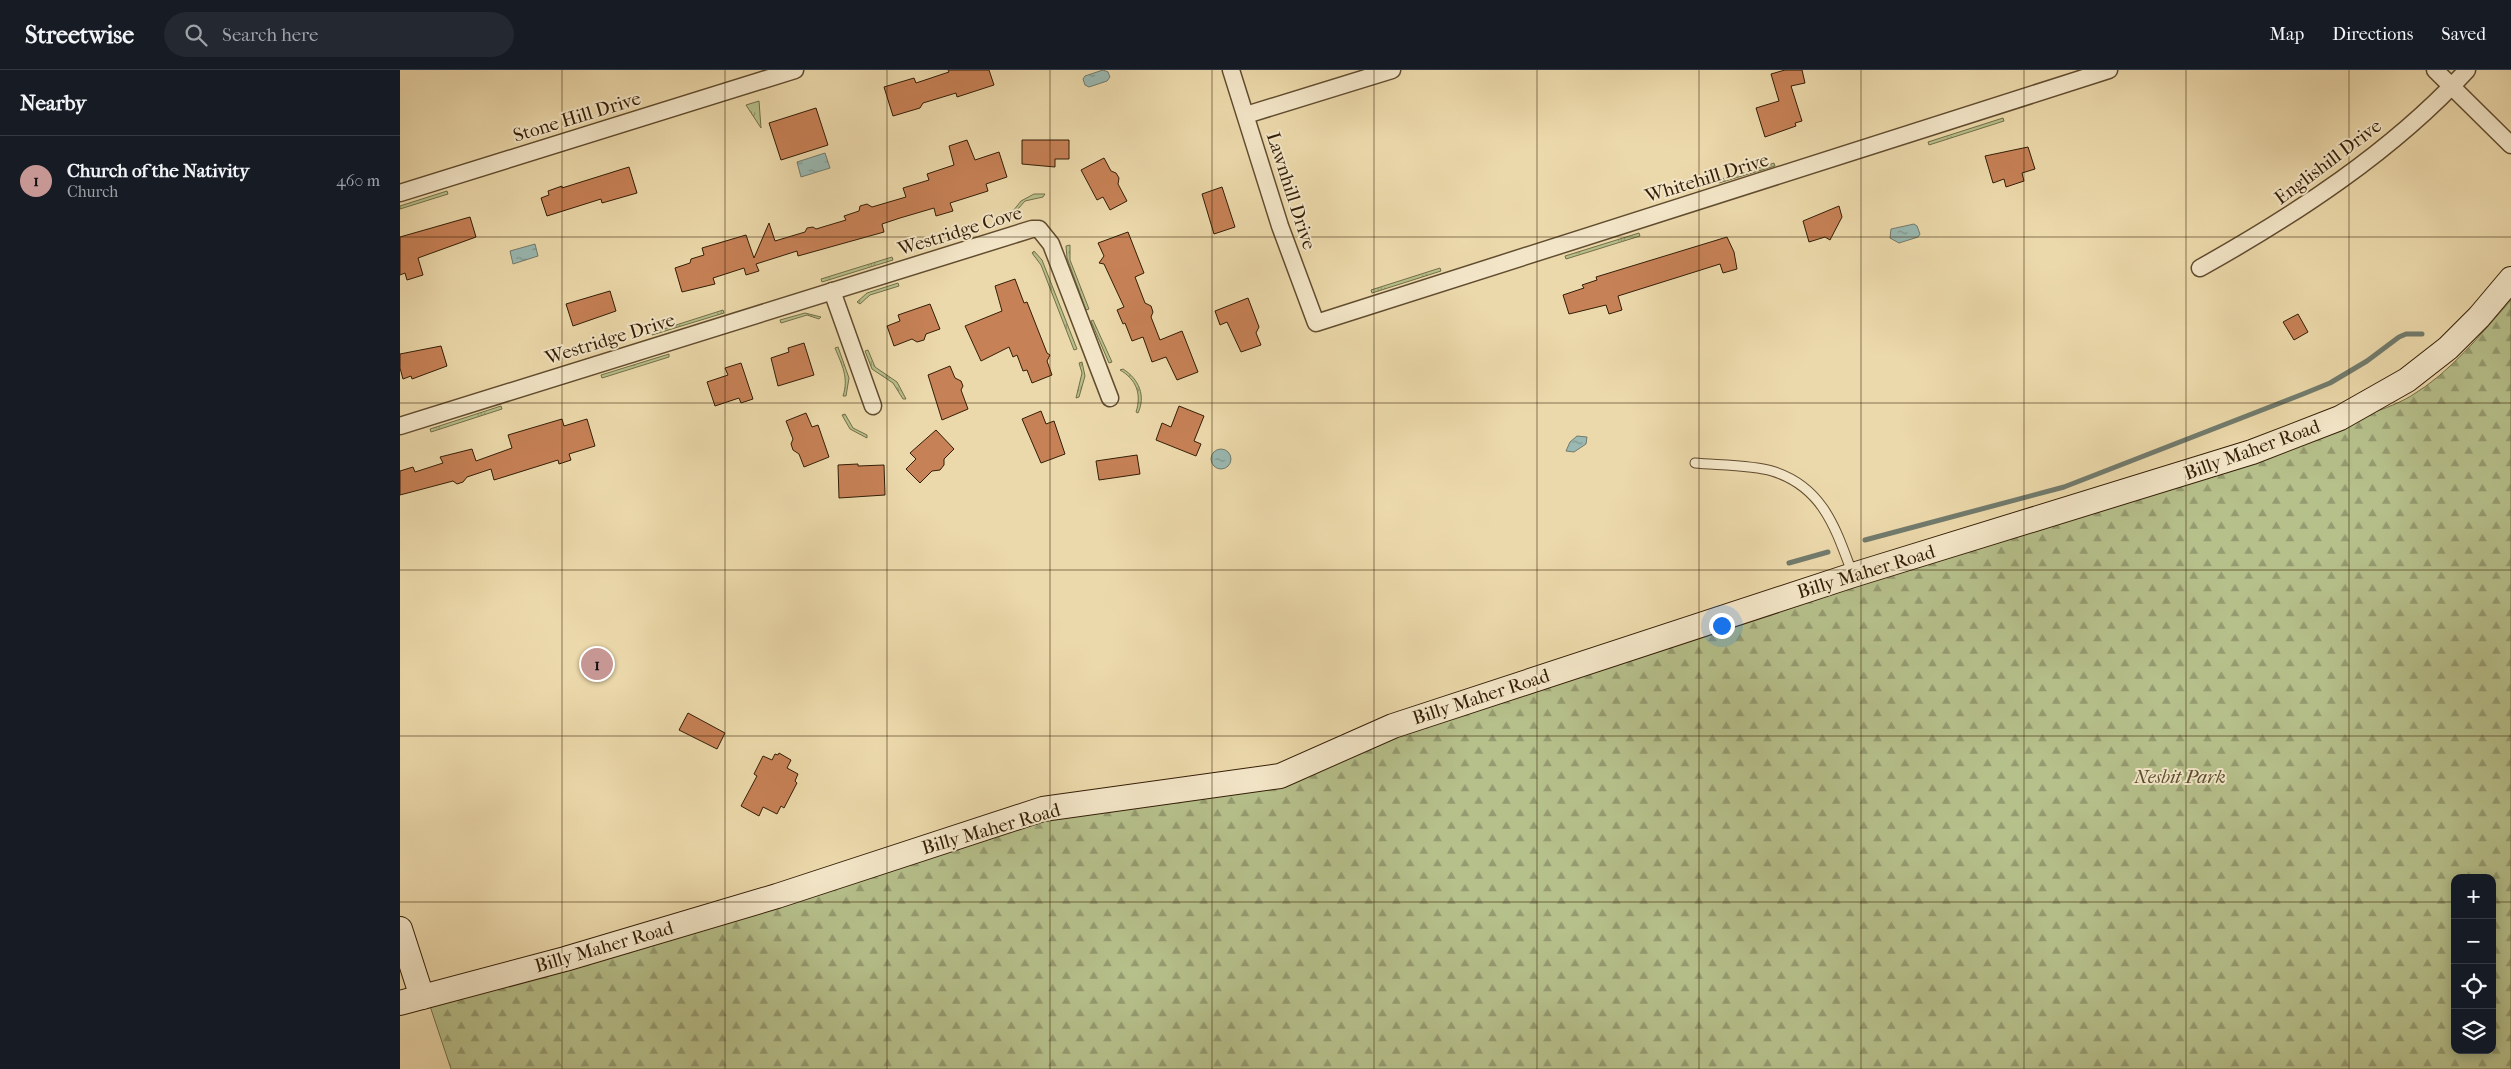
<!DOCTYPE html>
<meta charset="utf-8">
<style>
body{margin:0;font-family:"IM FELL French Canon",serif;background:#242831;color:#f1f3f6}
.controls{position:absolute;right:15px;bottom:15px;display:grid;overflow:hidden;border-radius:10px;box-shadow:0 2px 12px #0003}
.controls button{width:45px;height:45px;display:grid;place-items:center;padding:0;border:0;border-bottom:1px solid #363941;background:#171b24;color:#f1f3f6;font:25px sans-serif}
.you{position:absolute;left:1321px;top:555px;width:18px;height:18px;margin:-12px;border:4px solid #fff;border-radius:50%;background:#1a73e8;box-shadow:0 0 0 8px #1a73e833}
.badge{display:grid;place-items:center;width:32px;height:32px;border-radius:50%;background:#c59692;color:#111;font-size:16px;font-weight:700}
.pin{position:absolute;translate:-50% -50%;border:2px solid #fff;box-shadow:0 1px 5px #0006}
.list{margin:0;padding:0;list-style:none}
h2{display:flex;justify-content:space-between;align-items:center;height:65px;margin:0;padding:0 20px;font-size:21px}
h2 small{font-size:16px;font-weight:400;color:#9ea1a6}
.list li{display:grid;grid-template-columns:32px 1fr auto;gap:15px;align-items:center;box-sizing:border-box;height:90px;padding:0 20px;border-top:1px solid #363941}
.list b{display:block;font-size:19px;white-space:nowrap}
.list p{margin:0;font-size:16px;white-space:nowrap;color:#9ea1a6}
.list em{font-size:16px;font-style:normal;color:#9ea1a6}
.icon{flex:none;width:28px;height:28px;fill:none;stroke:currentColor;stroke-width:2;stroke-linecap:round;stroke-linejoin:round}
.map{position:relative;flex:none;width:2111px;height:999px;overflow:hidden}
header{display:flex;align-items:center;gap:30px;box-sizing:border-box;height:70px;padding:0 25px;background:#171b24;border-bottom:1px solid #363941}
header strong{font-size:24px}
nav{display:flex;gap:28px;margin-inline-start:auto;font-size:18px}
.search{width:350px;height:45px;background:#242831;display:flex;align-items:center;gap:12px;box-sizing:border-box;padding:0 18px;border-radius:28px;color:#9ea1a6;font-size:19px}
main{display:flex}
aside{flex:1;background:#171b24}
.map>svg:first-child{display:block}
.grass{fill:url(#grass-tufts);stroke:#746e48}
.forest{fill:url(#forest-firs);stroke:#746e48;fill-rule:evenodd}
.water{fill:url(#water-ripples);stroke:#717b6d}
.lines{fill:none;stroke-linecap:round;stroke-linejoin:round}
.stream{stroke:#717b6d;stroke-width:5}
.building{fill:#c78156;stroke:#331d06}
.service-casing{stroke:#614c2f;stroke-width:11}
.minor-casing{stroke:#614c2f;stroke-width:19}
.secondary-casing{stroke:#331d06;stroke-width:26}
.service{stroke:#f3e6c8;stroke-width:9}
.minor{stroke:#f3e6c8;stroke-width:16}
.secondary{stroke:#f3e6c8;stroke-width:24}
.grid{fill:none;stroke:#331d06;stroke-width:1;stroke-opacity:0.55}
.labels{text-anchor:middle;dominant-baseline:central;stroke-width:4;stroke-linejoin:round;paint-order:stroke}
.street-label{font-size:19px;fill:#331d06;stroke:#f3e6c8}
.park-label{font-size:19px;font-style:italic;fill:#5a4e2e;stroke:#f3e6c8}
</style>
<header>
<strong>Streetwise</strong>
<div class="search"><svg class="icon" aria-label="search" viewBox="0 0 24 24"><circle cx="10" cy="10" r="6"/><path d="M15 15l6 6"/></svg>Search here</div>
<nav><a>Map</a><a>Directions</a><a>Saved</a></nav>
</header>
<main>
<aside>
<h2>Nearby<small></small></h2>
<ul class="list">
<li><span class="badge">1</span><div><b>Church of the Nativity</b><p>Church</p></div><em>460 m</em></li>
</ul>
</aside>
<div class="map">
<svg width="2111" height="999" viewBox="0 0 2111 999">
<defs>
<pattern id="grass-tufts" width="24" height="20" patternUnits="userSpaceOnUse" patternTransform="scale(1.25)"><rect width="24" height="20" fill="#b6c08b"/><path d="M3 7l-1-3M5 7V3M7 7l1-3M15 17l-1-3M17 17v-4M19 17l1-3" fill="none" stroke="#959b70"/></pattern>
<pattern id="forest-firs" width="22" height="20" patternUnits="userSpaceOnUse" patternTransform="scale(1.25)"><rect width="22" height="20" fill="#b6c08b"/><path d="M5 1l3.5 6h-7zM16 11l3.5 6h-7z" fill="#959b70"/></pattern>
<pattern id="water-ripples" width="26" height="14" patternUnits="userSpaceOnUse" patternTransform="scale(1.25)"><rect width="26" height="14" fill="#9ab9b2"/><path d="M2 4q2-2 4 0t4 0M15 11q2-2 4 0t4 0" fill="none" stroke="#7e968f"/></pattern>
</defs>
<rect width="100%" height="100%" fill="#ecd9ab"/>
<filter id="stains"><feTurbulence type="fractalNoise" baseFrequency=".004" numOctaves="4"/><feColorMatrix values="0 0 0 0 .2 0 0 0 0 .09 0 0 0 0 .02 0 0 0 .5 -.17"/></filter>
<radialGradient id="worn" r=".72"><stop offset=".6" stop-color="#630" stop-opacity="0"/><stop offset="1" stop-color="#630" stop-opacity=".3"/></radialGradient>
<g class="grass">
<polygon points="359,31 361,58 346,35"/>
<polygon points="1603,48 1604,51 1529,75 1528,72"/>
<polygon points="1374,93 1375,96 1319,113 1318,110"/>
<polygon points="47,121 48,124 0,139 0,136"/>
<polygon points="634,124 645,124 643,127 625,131 610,148 609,146 621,131"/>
<polygon points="1239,163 1240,166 1166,189 1165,186"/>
<polygon points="670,175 670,190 689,239 686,240 667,188 666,176"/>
<polygon points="634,181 642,190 677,279 674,280 641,195 632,183"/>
<polygon points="492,187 493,190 422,212 421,209"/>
<polygon points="1040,198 1041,201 972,223 971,220"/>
<polygon points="498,213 499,216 470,225 460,234 457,232 467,223"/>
<polygon points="323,240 324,243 252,265 251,263"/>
<polygon points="405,243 421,247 419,249 407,245 381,253 380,250"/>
<polygon points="693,250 712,292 709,293 691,251"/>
<path d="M438 277 449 308 446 326H443C449 308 442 295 435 278Z"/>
<polygon points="468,280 475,297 497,312 506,329 503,329 493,313 472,299 465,281"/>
<polygon points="269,284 269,287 202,308 201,305"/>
<polygon points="682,292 685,306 679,327 676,328 682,303 679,293"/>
<path d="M723 299C739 309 746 326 738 343L736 342C742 324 736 309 720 300Z"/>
<polygon points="101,336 102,339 31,362 30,359"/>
<polygon points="445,344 453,358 467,365 467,368 450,359 442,345"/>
</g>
<path class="forest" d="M2111 230V999H51L26 924 665 736 864 710 1028 651 1961 347C1977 341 1996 335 2011 326 2051 302 2080 265 2111 230ZM2055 808H2092V980H2055Z"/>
<g class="water">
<polygon points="703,0 708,2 710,7 707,11 689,17 685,15 683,9 685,6"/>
<polygon points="425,83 430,98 401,107 397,92"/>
<polygon points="1514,154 1517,156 1520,164 1518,167 1499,173 1490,168 1491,159"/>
<polygon points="135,174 138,186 113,194 110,181"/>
<polygon points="1177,366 1187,367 1186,374 1174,382 1166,381 1170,372"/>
<circle cx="821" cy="389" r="10"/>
</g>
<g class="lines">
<g class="stream">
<polyline points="1465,470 1664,417 1903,324 1930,313 1967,291 1999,267 2006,264 2022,264"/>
<polyline points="1389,493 1428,482"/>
</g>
</g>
<g class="building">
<polygon points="548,0 589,0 594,15 557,27 556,23 523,33 520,38 493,46 484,17 514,8 516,13 549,2"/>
<polygon points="1385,0 1402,0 1405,13 1391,16 1402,51 1395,53 1396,56 1365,67 1356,38 1379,31 1371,4"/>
<polygon points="416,38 428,75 381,90 369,53"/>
<polygon points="567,70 575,90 599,82 607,107 586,114 588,121 550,133 553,141 536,146 534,138 500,148 482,154 484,162 398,186 397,181 356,194 359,201 346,205 344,198 313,208 315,214 282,222 275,198 290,193 291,189 304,185 302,178 346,165 354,188 369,153 375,171 405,162 407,158 413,157 416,159 446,150 444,146 459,141 460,136 467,134 472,137 506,127 503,118 529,110 527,104 554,95 549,76"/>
<polygon points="622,70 669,70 669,89 655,89 655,97 622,94"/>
<polygon points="1628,77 1635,99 1622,103 1624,111 1606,117 1604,109 1593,113 1585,86"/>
<polygon points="704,88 711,101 716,103 719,108 718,114 727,131 710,140 703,127 697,130 681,100"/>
<polygon points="229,97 237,123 202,133 201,129 147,146 141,128 149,125 148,121 162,116 162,118"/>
<polygon points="822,117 835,157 814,164 802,124"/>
<polygon points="1439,136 1442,147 1430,170 1425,167 1409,172 1403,151"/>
<polygon points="70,147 76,167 18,188 23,205 7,210 5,203 0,205 0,167"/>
<polygon points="728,162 744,203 735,207 745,233 751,236 753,242 751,247 760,270 782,261 798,302 777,310 766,287 752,292 743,267 732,271 725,253 723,254 717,240 724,237 704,194 699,193 704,186 698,173"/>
<polygon points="1327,167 1334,182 1337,199 1323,203 1320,194 1218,226 1222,240 1209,244 1206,235 1169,244 1163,225 1184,218 1182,215 1197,210 1196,207"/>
<polygon points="615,209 624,233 627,232 647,283 650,285 647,291 652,305 632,313 627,300 623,301 617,285 613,287 609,277 581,291 565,256 602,241 595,216"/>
<polygon points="210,221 216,241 173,256 166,234"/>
<polygon points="848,228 859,257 856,263 861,275 841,282 827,252 820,255 815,241"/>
<polygon points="530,234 540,259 526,264 524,270 517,272 512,269 494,276 487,256 500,251 498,245"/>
<polygon points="1898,244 1908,262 1894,270 1883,252"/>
<polygon points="404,273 414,305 378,316 371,288 389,282 388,278"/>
<polygon points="41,276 47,296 12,309 11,306 3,309 0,298 0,284"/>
<polygon points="341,293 353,329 341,333 339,328 315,336 307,312 328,305 325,298"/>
<polygon points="550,296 555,308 561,311 563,316 561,320 568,339 542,350 528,305"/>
<polygon points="779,336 804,346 794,371 801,374 796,386 756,370 762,353 771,357"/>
<polygon points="641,341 646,354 654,351 665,384 641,393 622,349"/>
<polygon points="406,343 412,357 418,355 429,387 404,397 399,384 393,380 391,374 393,369 386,351"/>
<polygon points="162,349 164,356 187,349 195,376 169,384 171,390 159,394 158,390 94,410 91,399 67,407 63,412 57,414 53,411 0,425 0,401 13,397 15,402 43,393 40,387 72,379 76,391 112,378 108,365"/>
<polygon points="536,360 554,379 544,389 544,395 540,400 532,401 520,413 506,399 516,389 510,383"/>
<polygon points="737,385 740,404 699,410 696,391"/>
<polygon points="458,394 458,396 484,395 485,425 439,428 438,395"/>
<polygon points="288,643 325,663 317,679 279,660"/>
<polygon points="379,683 391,690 387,698 398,704 395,711 397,713 384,738 381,736 377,744 363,737 359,746 341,736 357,706 354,704 363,686 372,690 375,684 378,685"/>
</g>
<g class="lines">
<g class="service-casing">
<path id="service" d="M1295 393C1316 395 1354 395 1372 401 1424 417 1436 460 1453 505"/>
</g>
<g class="minor-casing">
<g id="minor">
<polyline points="831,0 880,156 916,253 1709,0"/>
<polyline points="2035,0 2111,75"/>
<polyline points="846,45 992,0"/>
<polyline points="0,123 395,0"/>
<path d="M1800 198C1895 145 1993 81 2067 0"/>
<polyline points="432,221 473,336"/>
<polyline points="0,356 632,159 639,159 651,174 710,328"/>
</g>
</g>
<g class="secondary-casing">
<g id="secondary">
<polyline points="0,859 22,927"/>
<polyline points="0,933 165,889 377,826 643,739 880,706 993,656 1453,505 1852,382 1940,348 2007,310 2048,278 2079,247 2111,209"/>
</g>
</g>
<use href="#service" class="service"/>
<use href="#minor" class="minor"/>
<use href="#secondary" class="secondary"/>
</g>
<path class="grid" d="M162 0V999M325 0V999M487 0V999M650 0V999M812 0V999M974 0V999M1137 0V999M1299 0V999M1461 0V999M1624 0V999M1786 0V999M1949 0V999M0 167H2111M0 333H2111M0 500H2111M0 666H2111M0 832H2055M2092 832H2111"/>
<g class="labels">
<g class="street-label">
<text transform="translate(177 47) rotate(-17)">Stone Hill Drive</text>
<text transform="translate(1928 92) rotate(-37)">Englishill Drive</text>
<text transform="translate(1307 108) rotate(-17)">Whitehill Drive</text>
<text transform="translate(891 121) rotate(72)">Lawnhill Drive</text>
<text transform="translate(560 161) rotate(-17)">Westridge Cove</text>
<text transform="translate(210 269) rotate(-17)">Westridge Drive</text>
<text transform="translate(1852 380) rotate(-20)">Billy Maher Road</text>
<text transform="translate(1466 502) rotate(-17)">Billy Maher Road</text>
<text transform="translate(1081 627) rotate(-18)">Billy Maher Road</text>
<text transform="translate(591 759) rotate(-16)">Billy Maher Road</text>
<text transform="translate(204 877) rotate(-16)">Billy Maher Road</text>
</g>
<g class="park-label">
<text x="1780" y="707">Nesbit Park</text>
</g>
</g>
<rect width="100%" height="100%" filter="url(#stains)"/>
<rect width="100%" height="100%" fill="url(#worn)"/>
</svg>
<div class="controls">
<button>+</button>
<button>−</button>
<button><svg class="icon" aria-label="locate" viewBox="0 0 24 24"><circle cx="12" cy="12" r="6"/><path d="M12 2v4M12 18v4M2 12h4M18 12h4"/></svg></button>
<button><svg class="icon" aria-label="layers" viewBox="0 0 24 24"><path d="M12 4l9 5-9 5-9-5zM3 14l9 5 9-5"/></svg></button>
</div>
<div class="you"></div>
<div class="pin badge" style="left:197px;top:594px">1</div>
</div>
</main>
